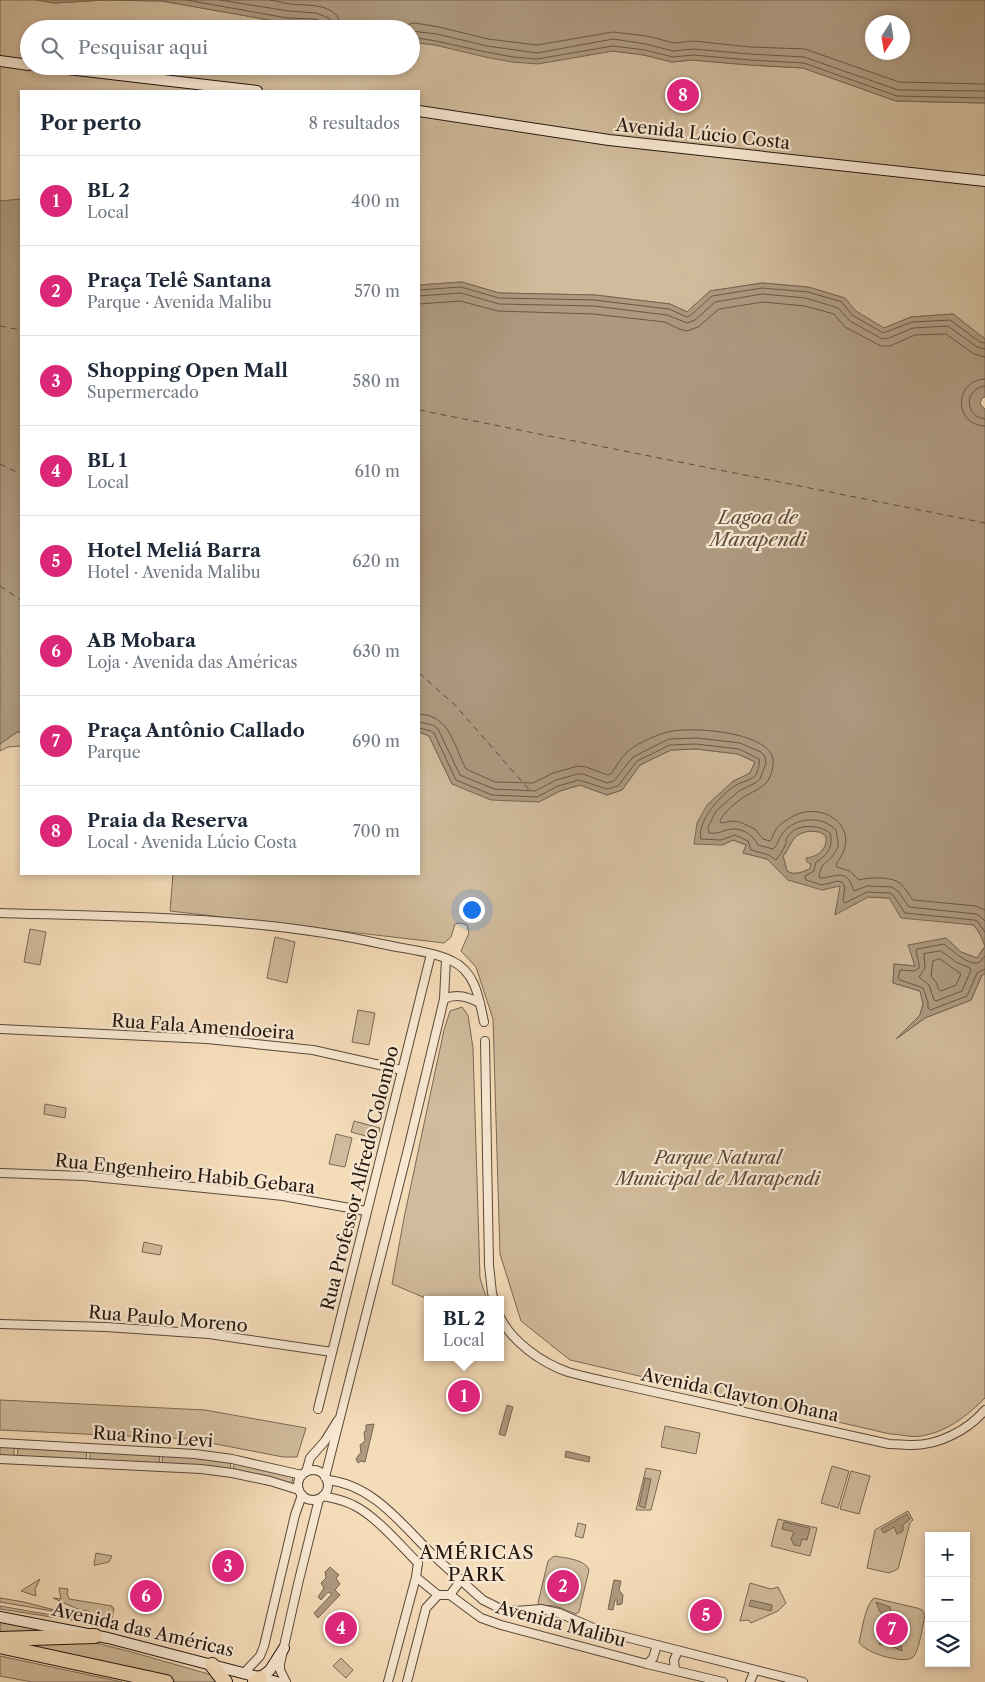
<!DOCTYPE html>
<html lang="pt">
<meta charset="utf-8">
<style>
body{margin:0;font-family:"Libre Caslon Text",serif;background:#f2f2f3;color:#1f2937}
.controls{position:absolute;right:15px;bottom:15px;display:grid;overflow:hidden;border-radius:0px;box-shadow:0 2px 8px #0003}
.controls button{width:45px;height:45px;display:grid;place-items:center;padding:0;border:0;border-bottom:1px solid #e0e1e3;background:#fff;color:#1f2937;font:25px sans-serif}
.compass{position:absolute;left:865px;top:15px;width:45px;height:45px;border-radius:50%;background:#fff;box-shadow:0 2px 8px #0003;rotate:192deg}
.you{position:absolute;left:471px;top:909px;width:18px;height:18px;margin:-12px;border:4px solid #fff;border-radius:50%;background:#1a73e8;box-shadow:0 0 0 8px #1a73e833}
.badge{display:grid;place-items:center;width:32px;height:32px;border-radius:50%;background:#db2777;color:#fff;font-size:16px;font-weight:700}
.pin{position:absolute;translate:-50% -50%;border:2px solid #fff;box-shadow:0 1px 5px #0006}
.popup{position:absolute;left:424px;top:1296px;width:80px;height:65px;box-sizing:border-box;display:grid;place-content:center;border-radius:0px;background:#fff;filter:drop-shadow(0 1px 4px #0005);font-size:16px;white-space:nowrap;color:#747a83}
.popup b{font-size:19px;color:#1f2937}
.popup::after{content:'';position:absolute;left:50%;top:100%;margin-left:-10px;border:10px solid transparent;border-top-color:#fff}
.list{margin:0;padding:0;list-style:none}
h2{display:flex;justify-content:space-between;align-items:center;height:65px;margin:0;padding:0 20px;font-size:21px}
h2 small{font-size:16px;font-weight:400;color:#747a83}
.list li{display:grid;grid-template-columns:32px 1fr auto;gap:15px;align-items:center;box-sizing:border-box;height:90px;padding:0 20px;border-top:1px solid #e0e1e3}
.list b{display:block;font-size:19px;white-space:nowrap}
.list p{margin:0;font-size:16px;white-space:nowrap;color:#747a83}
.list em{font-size:16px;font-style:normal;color:#747a83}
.icon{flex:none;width:28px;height:28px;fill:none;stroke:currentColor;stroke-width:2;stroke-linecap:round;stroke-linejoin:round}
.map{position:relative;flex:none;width:985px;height:1682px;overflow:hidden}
.search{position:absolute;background:#fff;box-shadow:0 2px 8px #0003;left:20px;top:20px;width:400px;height:55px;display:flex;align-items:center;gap:12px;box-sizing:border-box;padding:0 18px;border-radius:28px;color:#747a83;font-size:19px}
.panel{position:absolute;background:#fff;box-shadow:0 2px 8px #0003;left:20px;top:90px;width:400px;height:785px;border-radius:0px}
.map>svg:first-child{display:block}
.green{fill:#d1bb9c;stroke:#7a6956}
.water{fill:#ae997f;stroke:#776552;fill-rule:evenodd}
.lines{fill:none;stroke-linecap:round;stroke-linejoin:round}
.shore{stroke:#695847;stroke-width:1}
.ferry{stroke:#5b4b3c;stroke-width:1;stroke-dasharray:6 5;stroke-linecap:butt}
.street-casing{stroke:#58483a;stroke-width:10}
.secondary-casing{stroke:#24170f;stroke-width:12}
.highway-casing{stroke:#24170f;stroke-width:16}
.street{stroke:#f8e8d2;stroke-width:8}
.secondary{stroke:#f8e8d2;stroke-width:10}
.highway{stroke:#f5dcb9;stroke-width:14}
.labels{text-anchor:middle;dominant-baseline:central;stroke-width:4.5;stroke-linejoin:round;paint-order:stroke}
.street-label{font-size:18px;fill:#24170f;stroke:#f8e8d2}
.park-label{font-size:18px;font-style:italic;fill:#584839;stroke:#f8e8d2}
.water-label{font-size:19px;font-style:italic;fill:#5b4b3c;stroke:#f8e8d2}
.neighbourhood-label{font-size:19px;letter-spacing:1px;fill:#24170f;stroke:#f8e8d2}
</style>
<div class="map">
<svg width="985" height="1682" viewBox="0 0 985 1682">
<rect width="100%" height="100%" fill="#f5dcb9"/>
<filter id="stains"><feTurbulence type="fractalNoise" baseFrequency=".004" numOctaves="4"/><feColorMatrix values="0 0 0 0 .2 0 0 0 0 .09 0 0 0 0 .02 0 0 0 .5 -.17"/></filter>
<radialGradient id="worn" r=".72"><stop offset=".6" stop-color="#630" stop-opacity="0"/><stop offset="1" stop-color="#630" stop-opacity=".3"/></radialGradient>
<g class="green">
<polygon points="0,0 37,0 54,3 104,0 162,1 286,23 313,24 330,29 29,29 29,66 411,66 411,42 435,45 580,56 613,51 644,55 672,62 693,60 749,65 803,68 896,101 985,103 985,339 953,314 911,317 884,328 855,311 845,298 808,287 762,283 710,291 687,312 670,304 595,295 499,293 462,282 419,285 419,91 21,91 21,199 3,202 0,201"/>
<polygon points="17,732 21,732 21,746 8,747 0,751 0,744"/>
<path d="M419 732 429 736 452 784 542 800 560 791 580 785 607 795 622 790 640 765 671 750 696 749 738 754 755 762 750 773 732 782 722 845 733 840 746 845 743 853 767 859 788 880 841 886 835 914 868 897 889 898 974 925 981 936 985 946 977 958 961 952 946 938 909 946 915 966 894 964 893 983 920 991 923 1004 920 1015 900 1036 925 1018 971 1000 982 975 985 974V1398C967 1416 947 1432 921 1436 912 1438 900 1434 890 1434L570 1360 521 1321 500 1254 493 1019 476 967 461 951 469 933 467 925 460 923 455 924 451 937 444 943 170 911 173 874H419Z"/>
<path d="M809 831 820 832 826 836C828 849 818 857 806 858L811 864 810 869C802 872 795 876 787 871L783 856C793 844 790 835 809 831Z"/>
<polygon points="30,929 46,932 40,965 24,962"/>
<polygon points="275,937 295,942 287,983 267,978"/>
<polygon points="462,1007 468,1015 473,1048 480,1278 487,1300 430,1300 392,1284 404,1218 444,1030 450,1011"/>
<polygon points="358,1010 375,1013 369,1045 352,1042"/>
<polygon points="45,1104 66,1108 65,1118 44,1114"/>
<polygon points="354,1121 380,1128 377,1139 351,1132"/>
<polygon points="336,1134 352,1138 345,1167 329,1164"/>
<polygon points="144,1242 162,1246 160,1255 142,1252"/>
<polygon points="0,1400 205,1410 306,1428 297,1457 283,1457 190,1439 0,1430"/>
<polygon points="665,1426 700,1433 696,1454 661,1447"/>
<polygon points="0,1446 14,1447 14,1457 0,1456"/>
<polygon points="18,1448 87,1451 86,1460 17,1457"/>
<polygon points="90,1450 160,1453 159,1463 90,1460"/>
<polygon points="163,1454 231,1462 230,1471 162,1463"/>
<polygon points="234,1463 292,1476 293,1480 290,1484 233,1472"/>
<polygon points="832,1466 849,1471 838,1508 821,1503"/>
<polygon points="646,1468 661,1471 651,1510 636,1510"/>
<polygon points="851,1471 870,1476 859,1514 840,1509"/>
<polygon points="908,1511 913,1520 910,1523 898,1569 889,1573 867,1568 875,1530"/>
<polygon points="778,1519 817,1528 810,1556 771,1546"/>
<polygon points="578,1523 586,1525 583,1538 575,1536"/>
<polygon points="96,1553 112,1556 109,1562 96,1565 94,1565"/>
<path d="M554 1556C565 1558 585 1559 589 1570L579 1612 576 1614 556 1606 539 1605 538 1603 548 1561Z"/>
<polygon points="40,1579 35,1589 36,1596 21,1591"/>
<polygon points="750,1583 771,1589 778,1587 786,1603 778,1611 751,1623 748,1620 740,1621"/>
<polygon points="59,1588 68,1589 67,1594 69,1599 112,1606 112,1608 114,1608 111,1623 86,1610 82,1611 53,1598 61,1599"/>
<polygon points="0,1598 24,1602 70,1614 0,1602"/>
<path d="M874 1598 917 1608 922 1610 925 1615C923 1624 919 1652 913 1657 905 1665 864 1653 859 1642 862 1631 865 1605 874 1598Z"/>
<polygon points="0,1606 79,1620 84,1618 86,1621 83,1622 0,1609"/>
<polygon points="0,1622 59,1631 0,1636"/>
<polygon points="79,1639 128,1651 212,1675 221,1682 177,1682 12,1644"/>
<polygon points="0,1656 122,1682 32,1682 0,1676"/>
<polygon points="341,1658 353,1670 346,1678 333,1666"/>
</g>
<g class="water">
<path d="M37 0H985V103L896 101 803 68 749 65 693 60 672 62 644 55 613 51 538 64 512 62 485 57 435 45 411 42V29H330L313 24 286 23 162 1 104 0 54 3ZM902 22V52H872V22Z"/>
<polygon points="21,199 21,732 17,732 0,744 0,201"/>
<path d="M462 282 499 293 595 295 670 304 687 312 710 291 762 283 808 287 845 298 856 311 884 328 911 317 953 314 985 339V397L982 398 980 404 985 409V946L981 936 974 925 901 918 889 898 868 897 835 915 840 886 822 890 788 880 767 859 743 853 746 845 733 840 722 845 694 844 697 823 707 805 732 782 750 773 755 762 738 754 696 749 671 750 640 765 622 790 607 795 580 785 560 791 539 802 491 800 452 784 429 736 419 732V285ZM809 831 820 832 826 836C828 849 818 857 806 858L807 862 811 864 810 869C801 872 795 876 787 871L783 856C793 844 790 835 809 831Z"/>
<polygon points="946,938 961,952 977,958 985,947 985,974 982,975 971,1000 925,1018 896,1039 920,1015 923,1004 920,991 893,983 894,964 915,966 908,945"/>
<polygon points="507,1405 513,1407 505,1436 499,1434"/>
<polygon points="374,1424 365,1462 361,1461 358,1463 356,1459 361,1452 360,1445 365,1441 364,1432 366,1431 366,1425"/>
<polygon points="566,1451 590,1457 589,1462 565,1457"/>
<polygon points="645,1478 651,1479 645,1508 639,1506"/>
<polygon points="907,1514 910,1519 903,1525 903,1531 897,1534 894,1527 884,1533 881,1529"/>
<polygon points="784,1522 810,1528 807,1540 802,1539 800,1546 794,1545 791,1539 794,1532 782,1529"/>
<polygon points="330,1567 339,1575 336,1578 340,1584 335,1590 340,1595 318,1618 314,1613 332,1594 328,1592 321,1600 318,1597 324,1588 321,1583 326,1578 325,1572"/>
<polygon points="614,1580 621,1581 619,1590 623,1595 622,1604 617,1605 617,1600 615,1600 613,1610 608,1609"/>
<polygon points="751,1600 772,1605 771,1611 749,1606"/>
<path d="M876 1602 890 1607 891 1612 890 1620C895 1625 893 1629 895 1636 897 1642 902 1644 902 1651L889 1645 879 1644 882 1640 891 1639C895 1631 891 1629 886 1624L885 1615 880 1612Z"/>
</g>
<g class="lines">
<g class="shore">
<polyline points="187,0 287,18 314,19 325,22 327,29"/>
<polyline points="220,0 288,11 316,13 329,18 333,23 334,29"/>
<path d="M270 0C277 1 283 3 290 4 309 6 340 2 341 29"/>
<polyline points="399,29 405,25 415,23 439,27 488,39 537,45 613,32 647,36 674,43 693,41 750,47 805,49 899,82 985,84"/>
<polyline points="411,31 437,34 487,46 537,53 613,39 646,44 673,51 693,49 750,54 804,57 898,90 985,91"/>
<polyline points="411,37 436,41 486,52 513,57 537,59 613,46 645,50 673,57 693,55 750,60 804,63 897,96 985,98"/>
<polyline points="419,290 461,287 499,298 594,300 669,309 687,317 691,315 712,296 762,288 808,292 842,302 852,315 883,333 912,322 950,320 980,342 985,343"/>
<polyline points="419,296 461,293 499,304 594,306 667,315 687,323 695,320 715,302 762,294 806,298 838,308 850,321 882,339 889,338 913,328 948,326 977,347 985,349"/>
<polyline points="419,304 460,301 498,311 593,314 665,322 679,329 687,331 698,327 719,309 763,302 805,306 834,314 845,327 881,346 890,346 915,335 946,334 974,354 985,357"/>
<path d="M985 379C954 380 953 425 985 426"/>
<path d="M985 386C964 388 964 417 985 419"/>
<path d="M419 714C450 715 454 746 466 769L495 782 533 783 553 773 578 766 586 767 608 775 611 774C616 767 621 758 627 752 634 745 654 736 664 733 685 725 779 731 773 765 770 787 760 787 744 797 736 802 724 812 720 821L721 823 732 821 740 822 755 829 763 839 770 841C773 838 773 834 775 831 778 825 785 821 790 818 820 798 866 827 836 864L837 867 850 871 859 880C870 877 892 876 901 884 906 889 909 895 913 900L976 906 985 910"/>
<path d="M419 722 433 725 438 729 460 775 494 789 535 791 556 780 578 774H583L607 783 614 781 633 757 669 739 697 738 740 743 761 752 765 757 766 763 760 779 755 783 739 791 716 811 708 827 709 833C722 834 722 830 732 829 743 828 754 836 758 845L773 849C779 844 778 838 783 833 795 817 822 815 836 830L838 841V847L832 857 822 866 819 875 820 878C829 879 841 870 849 880 852 883 852 888 854 891L867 886 892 887 898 891 909 907 976 914 981 917 985 921"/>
<path d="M419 728 431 731 434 733 456 780 492 795 537 797 558 786 579 780 607 789 618 786 637 761 670 745 696 744 739 749 759 759C760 764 758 773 754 777 749 781 741 782 736 785 721 795 697 820 701 839L721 840 735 835 748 841 751 850 769 855 776 860C778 857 783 850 785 846 787 842 785 843 787 838 794 823 819 824 830 833 834 846 827 856 816 862L814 871 805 876 806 880 822 885 838 881 842 882 845 887 843 900 845 903 867 892 890 893 893 895 905 913 974 920 978 922 985 932"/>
<polygon points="941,951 956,962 970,968 971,970 962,991 936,1001 934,1000 929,985 919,977 925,968 924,954"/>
<path d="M985 956C984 957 981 961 980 962 970 968 951 949 944 944L917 949 916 952 919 964V968L914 971 900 970 898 978 900 980 923 988 928 1002V1008L930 1010 967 996 977 973 985 969"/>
<polygon points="940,959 961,974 956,985 941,991 939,990 936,982 931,976 933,961"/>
</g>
<g class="ferry">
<polyline points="0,326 21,330"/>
<polyline points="419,410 985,523"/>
<polyline points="0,464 21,474"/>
<polyline points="0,586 21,600"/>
<polyline points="419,673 455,705 531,792"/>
</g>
<g class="street-casing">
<g id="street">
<path d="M0 913C128 917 257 916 382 944 403 949 432 951 452 961 476 972 479 999 484 1022"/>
<path d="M444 999C457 993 468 997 480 1003"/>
<polyline points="0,1029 207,1039 313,1050 402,1070"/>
<polyline points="485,1041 489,1265 492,1293 494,1300"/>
<polyline points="0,1173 84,1176 283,1196 366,1211"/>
<path d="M500 1317C512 1342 542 1363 568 1372 582 1376 596 1379 609 1382L889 1444C897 1444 905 1445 913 1445 939 1445 968 1430 985 1410"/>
<polyline points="0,1324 106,1327 209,1334 332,1352"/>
<polyline points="318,1409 431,954"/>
<polyline points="0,1443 195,1454 232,1459 302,1475"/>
<polyline points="0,1459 201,1469 232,1473 270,1481 299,1490"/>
<circle cx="313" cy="1485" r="15"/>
<polyline points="306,1472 310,1458 325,1441 338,1420"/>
<polyline points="325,1477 408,1149 444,999 446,959"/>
<path d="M327 1480C371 1484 400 1522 429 1551 444 1566 460 1579 475 1593L483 1600 499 1608 515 1611 541 1609 559 1613 598 1630 803 1682"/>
<path d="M323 1496C333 1498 344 1500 353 1505 376 1516 400 1545 418 1563"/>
<polyline points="418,1563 416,1577 438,1595 450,1595 481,1618 501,1625 647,1664 723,1682"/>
<polyline points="450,1595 461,1580"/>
<polyline points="647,1664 653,1658 657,1645"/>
<polyline points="675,1670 674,1660 678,1651"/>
<polyline points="244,1673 260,1656 264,1646 295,1515 302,1495"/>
<polyline points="286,1682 280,1670 280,1664 298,1584 319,1499"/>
<polyline points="388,1682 416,1577"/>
<polyline points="407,1682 426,1608 438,1595"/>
<polyline points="750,1682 755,1670"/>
</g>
</g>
<g class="secondary-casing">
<g id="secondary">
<polyline points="0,61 29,65"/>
<polyline points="42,66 257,91"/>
<polyline points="419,111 609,140 985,181"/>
<polyline points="0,1617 108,1638 277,1682"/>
<polyline points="260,1678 270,1670 284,1648"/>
</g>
</g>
<g class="highway-casing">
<g id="highway">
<polyline points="0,1639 95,1636"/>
<polyline points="0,1646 166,1682"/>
<polyline points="212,1665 225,1682"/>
<polyline points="255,1682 260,1678"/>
</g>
</g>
<use href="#street" class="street"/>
<use href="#secondary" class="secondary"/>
<use href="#highway" class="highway"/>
</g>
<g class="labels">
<g class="street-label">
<text transform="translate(703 134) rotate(6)">Avenida Lúcio Costa</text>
<text transform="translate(203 1027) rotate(4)">Rua Fala Amendoeira</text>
<text transform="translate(185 1174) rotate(6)">Rua Engenheiro Habib Gebara</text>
<text transform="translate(360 1178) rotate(-76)">Rua Professor Alfredo Colombo</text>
<text transform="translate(168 1319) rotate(5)">Rua Paulo Moreno</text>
<text transform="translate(740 1395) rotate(12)">Avenida Clayton Ohana</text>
<text transform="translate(153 1437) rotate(4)">Rua Rino Levi</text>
<text transform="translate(561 1624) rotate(15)">Avenida Malibu</text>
<text transform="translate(143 1630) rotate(13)">Avenida das Américas</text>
</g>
<g class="park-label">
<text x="718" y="1158">Parque Natural<tspan x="718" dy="21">Municipal de Marapendi</tspan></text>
</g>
<g class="water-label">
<text x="758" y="517">Lagoa de<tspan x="758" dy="22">Marapendi</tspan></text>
</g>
<g class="neighbourhood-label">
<text x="477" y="1552">AMÉRICAS<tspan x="477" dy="22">PARK</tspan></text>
</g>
</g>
<rect width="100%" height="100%" filter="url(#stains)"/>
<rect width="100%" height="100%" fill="url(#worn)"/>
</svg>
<div class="controls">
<button>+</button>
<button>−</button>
<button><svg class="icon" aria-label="layers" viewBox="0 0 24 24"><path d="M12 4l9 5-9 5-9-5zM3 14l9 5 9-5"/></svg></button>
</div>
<svg class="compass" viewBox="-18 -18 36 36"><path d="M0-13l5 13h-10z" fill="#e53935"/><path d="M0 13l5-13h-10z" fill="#747a83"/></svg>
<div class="you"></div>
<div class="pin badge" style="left:464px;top:1396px">1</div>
<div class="popup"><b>BL 2</b>Local</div>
<div class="pin badge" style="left:563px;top:1586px">2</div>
<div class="pin badge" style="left:228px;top:1566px">3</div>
<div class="pin badge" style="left:341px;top:1628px">4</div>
<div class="pin badge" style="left:706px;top:1615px">5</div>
<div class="pin badge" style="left:146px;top:1596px">6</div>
<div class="pin badge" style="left:892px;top:1629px">7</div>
<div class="pin badge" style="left:683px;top:95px">8</div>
<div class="search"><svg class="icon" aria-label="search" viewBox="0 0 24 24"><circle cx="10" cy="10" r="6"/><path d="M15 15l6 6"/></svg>Pesquisar aqui</div>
<section class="panel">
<h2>Por perto<small>8 resultados</small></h2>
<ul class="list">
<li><span class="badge">1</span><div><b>BL 2</b><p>Local</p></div><em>400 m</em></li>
<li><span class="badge">2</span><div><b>Praça Telê Santana</b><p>Parque · Avenida Malibu</p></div><em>570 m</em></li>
<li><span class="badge">3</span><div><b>Shopping Open Mall</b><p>Supermercado</p></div><em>580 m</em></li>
<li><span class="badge">4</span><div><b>BL 1</b><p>Local</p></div><em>610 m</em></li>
<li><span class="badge">5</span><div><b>Hotel Meliá Barra</b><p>Hotel · Avenida Malibu</p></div><em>620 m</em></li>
<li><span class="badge">6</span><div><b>AB Mobara</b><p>Loja · Avenida das Américas</p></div><em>630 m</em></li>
<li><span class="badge">7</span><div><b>Praça Antônio Callado</b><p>Parque</p></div><em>690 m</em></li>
<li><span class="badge">8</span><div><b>Praia da Reserva</b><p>Local · Avenida Lúcio Costa</p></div><em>700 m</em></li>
</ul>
</section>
</div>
